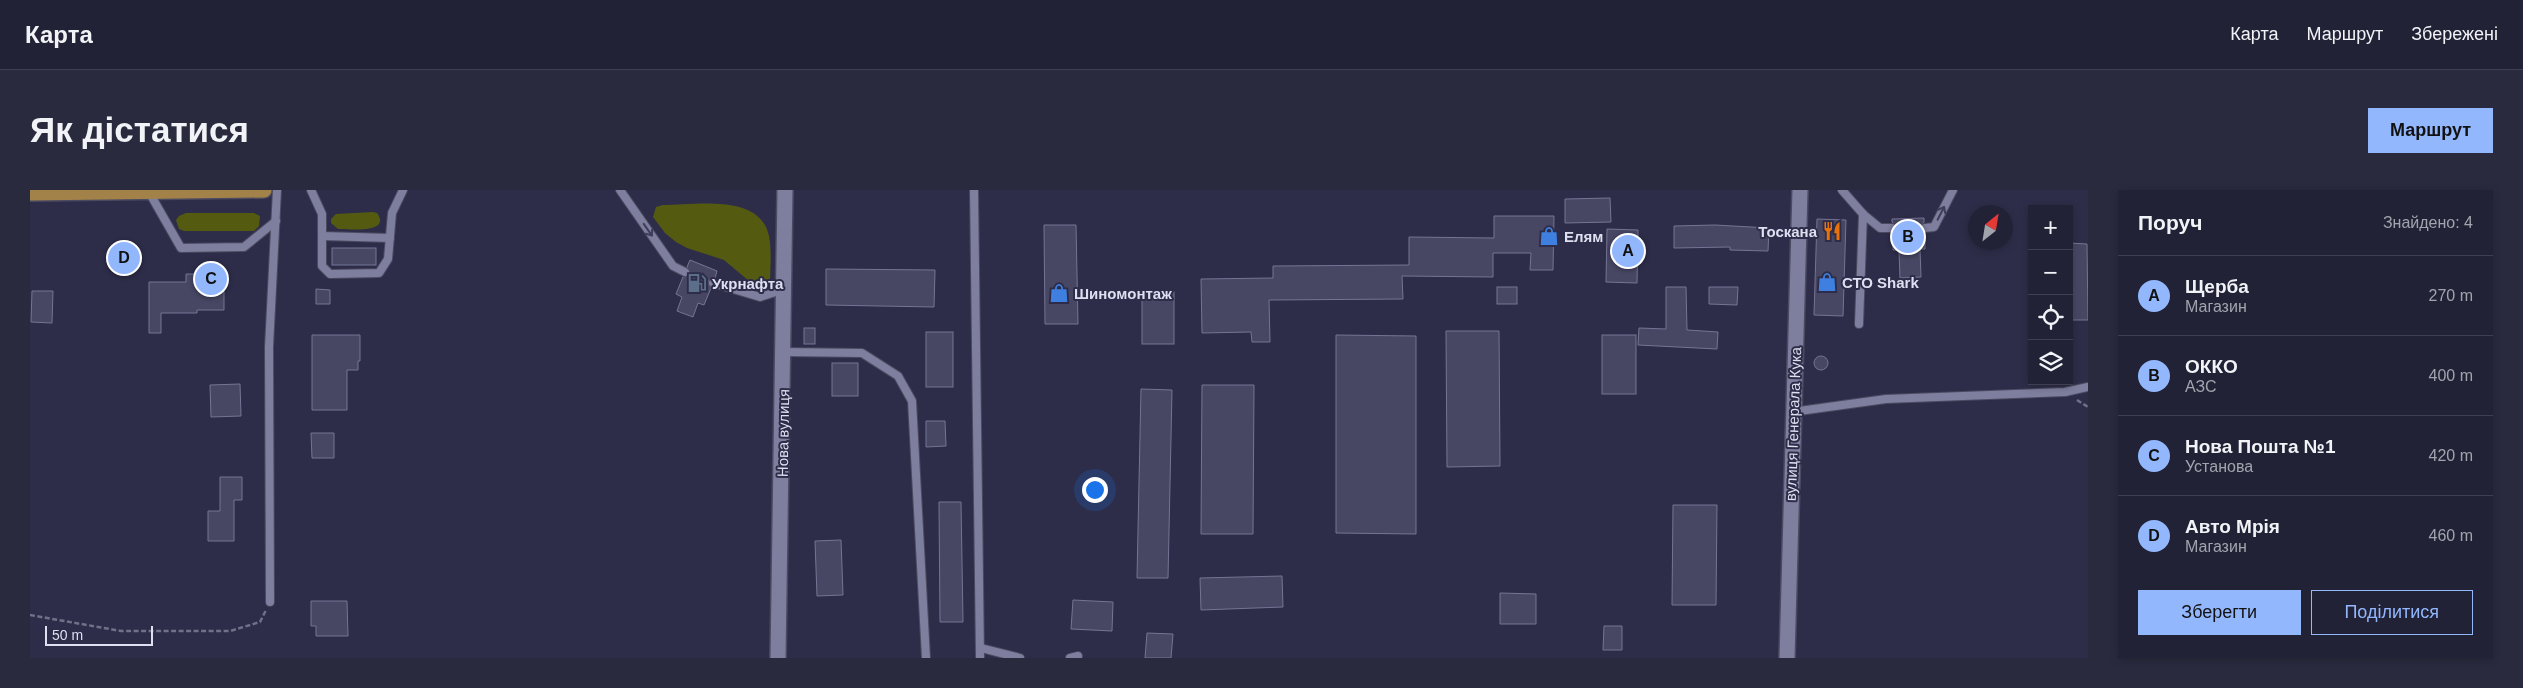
<!DOCTYPE html>
<html lang="uk">
<meta charset="utf-8">
<style>
body{margin:0;font-family:Helvetica,sans-serif;background:#2a2a3f;color:#f1f3f6}
.controls{position:absolute;right:15px;top:15px;display:grid;overflow:hidden;border-radius:0px;box-shadow:0 2px 8px #0003}
.controls button{width:45px;height:45px;display:grid;place-items:center;padding:0;border:0;border-bottom:1px solid #3f3f52;background:#222237;color:#f1f3f6;font:25px sans-serif}
.compass{position:absolute;left:1938px;top:15px;width:45px;height:45px;border-radius:50%;background:#222237;box-shadow:0 2px 8px #0003;rotate:30deg}
.scale{position:absolute;left:15px;bottom:12px;width:108px;box-sizing:border-box;padding-left:5px;border:2px solid #dedff1;border-top:0;font-size:14px;line-height:18px;white-space:nowrap;color:#dedff1;-webkit-text-stroke:4px #2e2d49;paint-order:stroke}
.you{position:absolute;left:1064px;top:299px;width:18px;height:18px;margin:-12px;border:4px solid #fff;border-radius:50%;background:#1a73e8;box-shadow:0 0 0 8px #1a73e833}
.badge{display:grid;place-items:center;width:32px;height:32px;border-radius:50%;background:#93b7fd;color:#111;font-size:16px;font-weight:700}
.pin{position:absolute;translate:-50% -50%;border:2px solid #fff;box-shadow:0 1px 5px #0006}
.list{margin:0;padding:0;list-style:none}
h2{display:flex;justify-content:space-between;align-items:center;height:65px;margin:0;padding:0 20px;font-size:21px}
h2 small{font-size:16px;font-weight:400;color:#a2a4ad}
.list li{display:grid;grid-template-columns:32px 1fr auto;gap:15px;align-items:center;box-sizing:border-box;height:80px;padding:0 20px;border-top:1px solid #3f3f52}
.list b{display:block;font-size:19px;white-space:nowrap}
.list p{margin:0;font-size:16px;white-space:nowrap;color:#a2a4ad}
.list em{font-size:16px;font-style:normal;color:#a2a4ad}
.actions{display:flex;gap:10px;padding:15px 20px}
.actions a{flex:1;padding:11px 0;border:1px solid #93b7fd;border-radius:0px;text-align:center;font-size:18px;color:#93b7fd}
.actions .main{background:#93b7fd;color:#111}
.icon{flex:none;width:28px;height:28px;fill:none;stroke:currentColor;stroke-width:2;stroke-linecap:round;stroke-linejoin:round}
.map{position:relative;flex:none;width:2058px;height:468px;overflow:hidden;border-radius:0px}
header{display:flex;align-items:center;gap:30px;box-sizing:border-box;height:70px;padding:0 25px;background:#222237;border-bottom:1px solid #3f3f52}
header strong{font-size:24px}
nav{display:flex;gap:28px;margin-inline-start:auto;font-size:18px}
.intro{display:flex;align-items:center;justify-content:space-between;box-sizing:border-box;height:120px;padding:0 30px}
h1{margin:0;font-size:35px}
.button{padding:12px 22px;border-radius:0px;background:#93b7fd;color:#111;font-size:18px;font-weight:700}
main{display:flex;gap:30px;padding:0 30px}
aside{flex:1;background:#222237;border-radius:0px;box-shadow:0 2px 8px #0003}
.map>svg:first-child{display:block}
.green{fill:#555a11}
.building{fill:#474764;stroke:#757494}
.lines{fill:none;stroke-linecap:round;stroke-linejoin:round}
.service-casing{stroke:#4b4a61;stroke-width:10}
.minor-casing{stroke:#4b4a61;stroke-width:18}
.tertiary-casing{stroke:#4b4a61;stroke-width:18}
.primary-casing{stroke:#4b4a61;stroke-width:18}
.path{stroke:#707088;stroke-width:2.5;stroke-dasharray:5 2.5;stroke-linecap:butt}
.service{stroke:#7e7e9e;stroke-width:8}
.minor{stroke:#7e7e9e;stroke-width:15}
.tertiary{stroke:#7e7e9e;stroke-width:15}
.primary{stroke:#a38249;stroke-width:15}
.oneway{stroke:#3e3d5a}
.labels{text-anchor:middle;dominant-baseline:central;stroke-width:4;stroke-linejoin:round;paint-order:stroke}
.poi-label{font-size:15px;font-weight:bold;fill:#dedff1;stroke:#2e2d49;text-anchor:start}
.street-label{font-size:15px;fill:#dedff1;stroke:#2e2d49}
</style>
<header>
<strong>Карта</strong>
<nav><a>Карта</a><a>Маршрут</a><a>Збережені</a></nav>
</header>
<div class="intro"><h1>Як дістатися</h1><a class="button">Маршрут</a></div>
<main>
<div class="map">
<svg width="2058" height="468" viewBox="0 0 2058 468">
<rect width="100%" height="100%" fill="#2e2d49"/>
<g class="green">
<path d="M633 15C666 15 730 3 739 46 742 61 740 80 740 96L735 98 719 91 694 70 657 58 646 52 635 43 623 27 626 17Z"/>
<path d="M343 22 347 23C362 44 318 39 308 39L301 33V29L306 24Z"/>
<polygon points="156,23 224,23 230,26 229,36 224,41 154,41 149,39 146,30 149,26"/>
</g>
<g class="building">
<polygon points="1580,8 1581,32 1535,33 1535,9"/>
<polygon points="1464,26 1524,26 1523,80 1500,80 1501,63 1463,63 1463,87 1372,86 1373,109 1239,110 1240,152 1222,152 1221,142 1172,143 1171,89 1243,88 1243,76 1379,75 1379,47 1464,48"/>
<polygon points="1894,28 1894,32 1889,38 1895,44 1895,59 1890,59 1891,87 1870,88 1869,60 1863,60 1863,44 1868,38 1862,32 1862,29"/>
<polygon points="1787,29 1816,30 1813,126 1784,125"/>
<polygon points="1014,35 1046,35 1048,134 1015,134"/>
<polygon points="1685,35 1739,38 1738,61 1700,60 1700,57 1644,58 1644,36"/>
<polygon points="1577,39 1608,40 1607,93 1576,92"/>
<polygon points="2039,53 2057,54 2058,130 2039,130"/>
<rect x="302" y="58" width="44" height="17"/>
<polygon points="660,70 687,81 685,88 678,91 681,98 674,115 668,113 663,127 647,121 652,107 646,104 653,87 660,84 657,77"/>
<polygon points="168,79 194,79 194,120 167,120 167,123 131,123 131,143 119,143 119,92 156,92 156,84 168,84"/>
<polygon points="796,79 905,80 904,117 796,115"/>
<rect x="1467" y="97" width="20" height="17"/>
<polygon points="1636,97 1656,97 1657,140 1688,142 1687,159 1608,155 1609,138 1636,139"/>
<polygon points="1679,97 1708,97 1707,115 1679,114"/>
<polygon points="286,99 300,100 300,114 286,114"/>
<polygon points="2,101 23,101 22,133 1,132"/>
<rect x="1112" y="102" width="32" height="52"/>
<rect x="774" y="138" width="11" height="16"/>
<polygon points="1416,141 1469,141 1470,276 1417,277"/>
<rect x="896" y="142" width="27" height="55"/>
<polygon points="282,145 330,145 330,171 328,171 328,180 317,180 317,220 282,220"/>
<polygon points="1306,145 1386,146 1386,344 1306,343"/>
<rect x="1572" y="145" width="34" height="59"/>
<circle cx="1791" cy="173" r="7"/>
<rect x="802" y="173" width="26" height="33"/>
<polygon points="210,194 211,226 181,227 180,195"/>
<polygon points="1172,195 1224,195 1223,344 1171,344"/>
<polygon points="1111,199 1142,200 1138,388 1107,388"/>
<polygon points="896,231 915,231 916,256 896,257"/>
<polygon points="281,243 304,243 304,268 282,268"/>
<polygon points="190,287 212,287 212,310 204,310 204,351 178,351 178,321 190,321"/>
<polygon points="909,312 931,312 933,432 910,432"/>
<polygon points="1643,315 1687,315 1686,415 1642,415"/>
<polygon points="811,350 813,405 787,406 785,351"/>
<polygon points="1252,386 1253,417 1171,420 1170,388"/>
<polygon points="1470,403 1506,404 1506,434 1470,434"/>
<polygon points="1043,410 1083,412 1082,441 1041,439"/>
<polygon points="281,411 317,411 318,446 286,446 286,436 281,436"/>
<polygon points="1574,436 1592,436 1592,460 1573,460"/>
<polygon points="1117,443 1143,444 1141,468 1115,468"/>
</g>
<g class="lines">
<g class="service-casing">
<g id="service">
<polyline points="281,0 292,24 292,76 300,84 349,83 358,69 362,23 373,0"/>
<polyline points="590,0 643,76 655,82"/>
<polyline points="944,0 950,468"/>
<polyline points="1812,0 1833,24 1850,38 1862,38"/>
<polyline points="119,2 151,58 214,57 246,31"/>
<polyline points="1895,38 1904,37 1923,0"/>
<polyline points="292,46 360,48"/>
<polyline points="683,93 730,107 755,99"/>
<polyline points="1829,134 1833,24"/>
<polyline points="754,162 832,163 868,186 882,211 896,468"/>
<polyline points="1762,222 1856,209 2035,202 2058,197"/>
<polyline points="240,412 239,157 247,0"/>
<polyline points="951,458 990,468"/>
<polyline points="1040,468 1048,466"/>
</g>
</g>
<g class="minor-casing">
<polyline id="minor" points="1757,468 1770,0"/>
</g>
<g class="tertiary-casing">
<polyline id="tertiary" points="748,468 755,0"/>
</g>
<g class="primary-casing">
<polyline id="primary" points="0,3 234,0"/>
</g>
<g class="path">
<polyline points="2047,210 2058,217"/>
<polyline points="0,425 91,441 200,441 230,432 236,420"/>
</g>
<use href="#service" class="service"/>
<use href="#minor" class="minor"/>
<use href="#tertiary" class="tertiary"/>
<use href="#primary" class="primary"/>
</g>
<defs><path id="oneway-shaft" d="M-6 0H5M1.5-3L5.5 0L1.5 3" fill="none" stroke-width="1.6" stroke-linecap="round" stroke-linejoin="round" transform="scale(1.25)"/></defs>
<g class="oneway">
<use href="#oneway-shaft" transform="translate(1911 23) rotate(-63)"/>
<use href="#oneway-shaft" transform="translate(618 40) rotate(55)"/>
</g>
<defs>
<g id="restaurant-bare" transform="scale(1.5)"><path d="M-5-6h1v4h1v-4h1v4h1v-4h1v5L-1.5 .5V6h-2V.5L-5-1ZM5-6V6H3V1.5H1.5Q1.5-4 5-6Z" fill="#e8710a" stroke="#2e2d49" stroke-width="2.5" paint-order="stroke"/></g>
<g id="shop-bare" transform="scale(1.5)"><path d="M-5-2.5h2.3a2.7 3.5 0 0 1 5.4 0H5L5.5 6h-11ZM-1.5-2.5h3a1.5 2.3 0 0 0-3 0Z" fill="#3f7fe0" stroke="#2e2d49" stroke-width="2.5" paint-order="stroke"/></g>
<g id="fuel-bare" transform="scale(1.5)"><path d="M-5.5-6h7V0h2V4h1.3V-2.5L3-4.5l.8-.8L6-3V5H2.5V1h-1V6h-7ZM-4.2-4.7v3.2H.2V-4.7Z" fill="#5c6f8a" stroke="#2e2d49" stroke-width="2.5" paint-order="stroke"/></g>
</defs>
<g fill-rule="evenodd">
<use href="#restaurant-bare" x="1802" y="41"/>
<use href="#shop-bare" x="1519" y="46"/>
<use href="#shop-bare" x="1797" y="92"/>
<use href="#fuel-bare" x="667" y="93"/>
<use href="#shop-bare" x="1029" y="103"/>
</g>
<g class="labels">
<g class="poi-label">
<text x="1787" y="41" text-anchor="end">Тоскана</text>
<text x="1534" y="46">Елям</text>
<text x="1812" y="92">СТО Shark</text>
<text x="682" y="93">Укрнафта</text>
<text x="1044" y="103">Шиномонтаж</text>
</g>
<g class="street-label">
<text transform="translate(1763 234) rotate(-88)">вулиця Генерала Кука</text>
<text transform="translate(753 243) rotate(-89)">Нова вулиця</text>
</g>
</g>
</svg>
<div class="controls">
<button>+</button>
<button>−</button>
<button><svg class="icon" aria-label="locate" viewBox="0 0 24 24"><circle cx="12" cy="12" r="6"/><path d="M12 2v4M12 18v4M2 12h4M18 12h4"/></svg></button>
<button><svg class="icon" aria-label="layers" viewBox="0 0 24 24"><path d="M12 4l9 5-9 5-9-5zM3 14l9 5 9-5"/></svg></button>
</div>
<svg class="compass" viewBox="-18 -18 36 36"><path d="M0-13l5 13h-10z" fill="#e53935"/><path d="M0 13l5-13h-10z" fill="#a2a4ad"/></svg>
<div class="scale">50 m</div>
<div class="you"></div>
<div class="pin badge" style="left:1598px;top:61px">A</div>
<div class="pin badge" style="left:1878px;top:47px">B</div>
<div class="pin badge" style="left:181px;top:89px">C</div>
<div class="pin badge" style="left:94px;top:68px">D</div>
</div>
<aside>
<h2>Поруч<small>Знайдено: 4</small></h2>
<ul class="list">
<li><span class="badge">A</span><div><b>Щерба</b><p>Магазин</p></div><em>270 m</em></li>
<li><span class="badge">B</span><div><b>ОККО</b><p>АЗС</p></div><em>400 m</em></li>
<li><span class="badge">C</span><div><b>Нова Пошта №1</b><p>Установа</p></div><em>420 m</em></li>
<li><span class="badge">D</span><div><b>Авто Мрія</b><p>Магазин</p></div><em>460 m</em></li>
</ul>
<div class="actions"><a class="main">Зберегти</a><a>Поділитися</a></div>
</aside>
</main>
